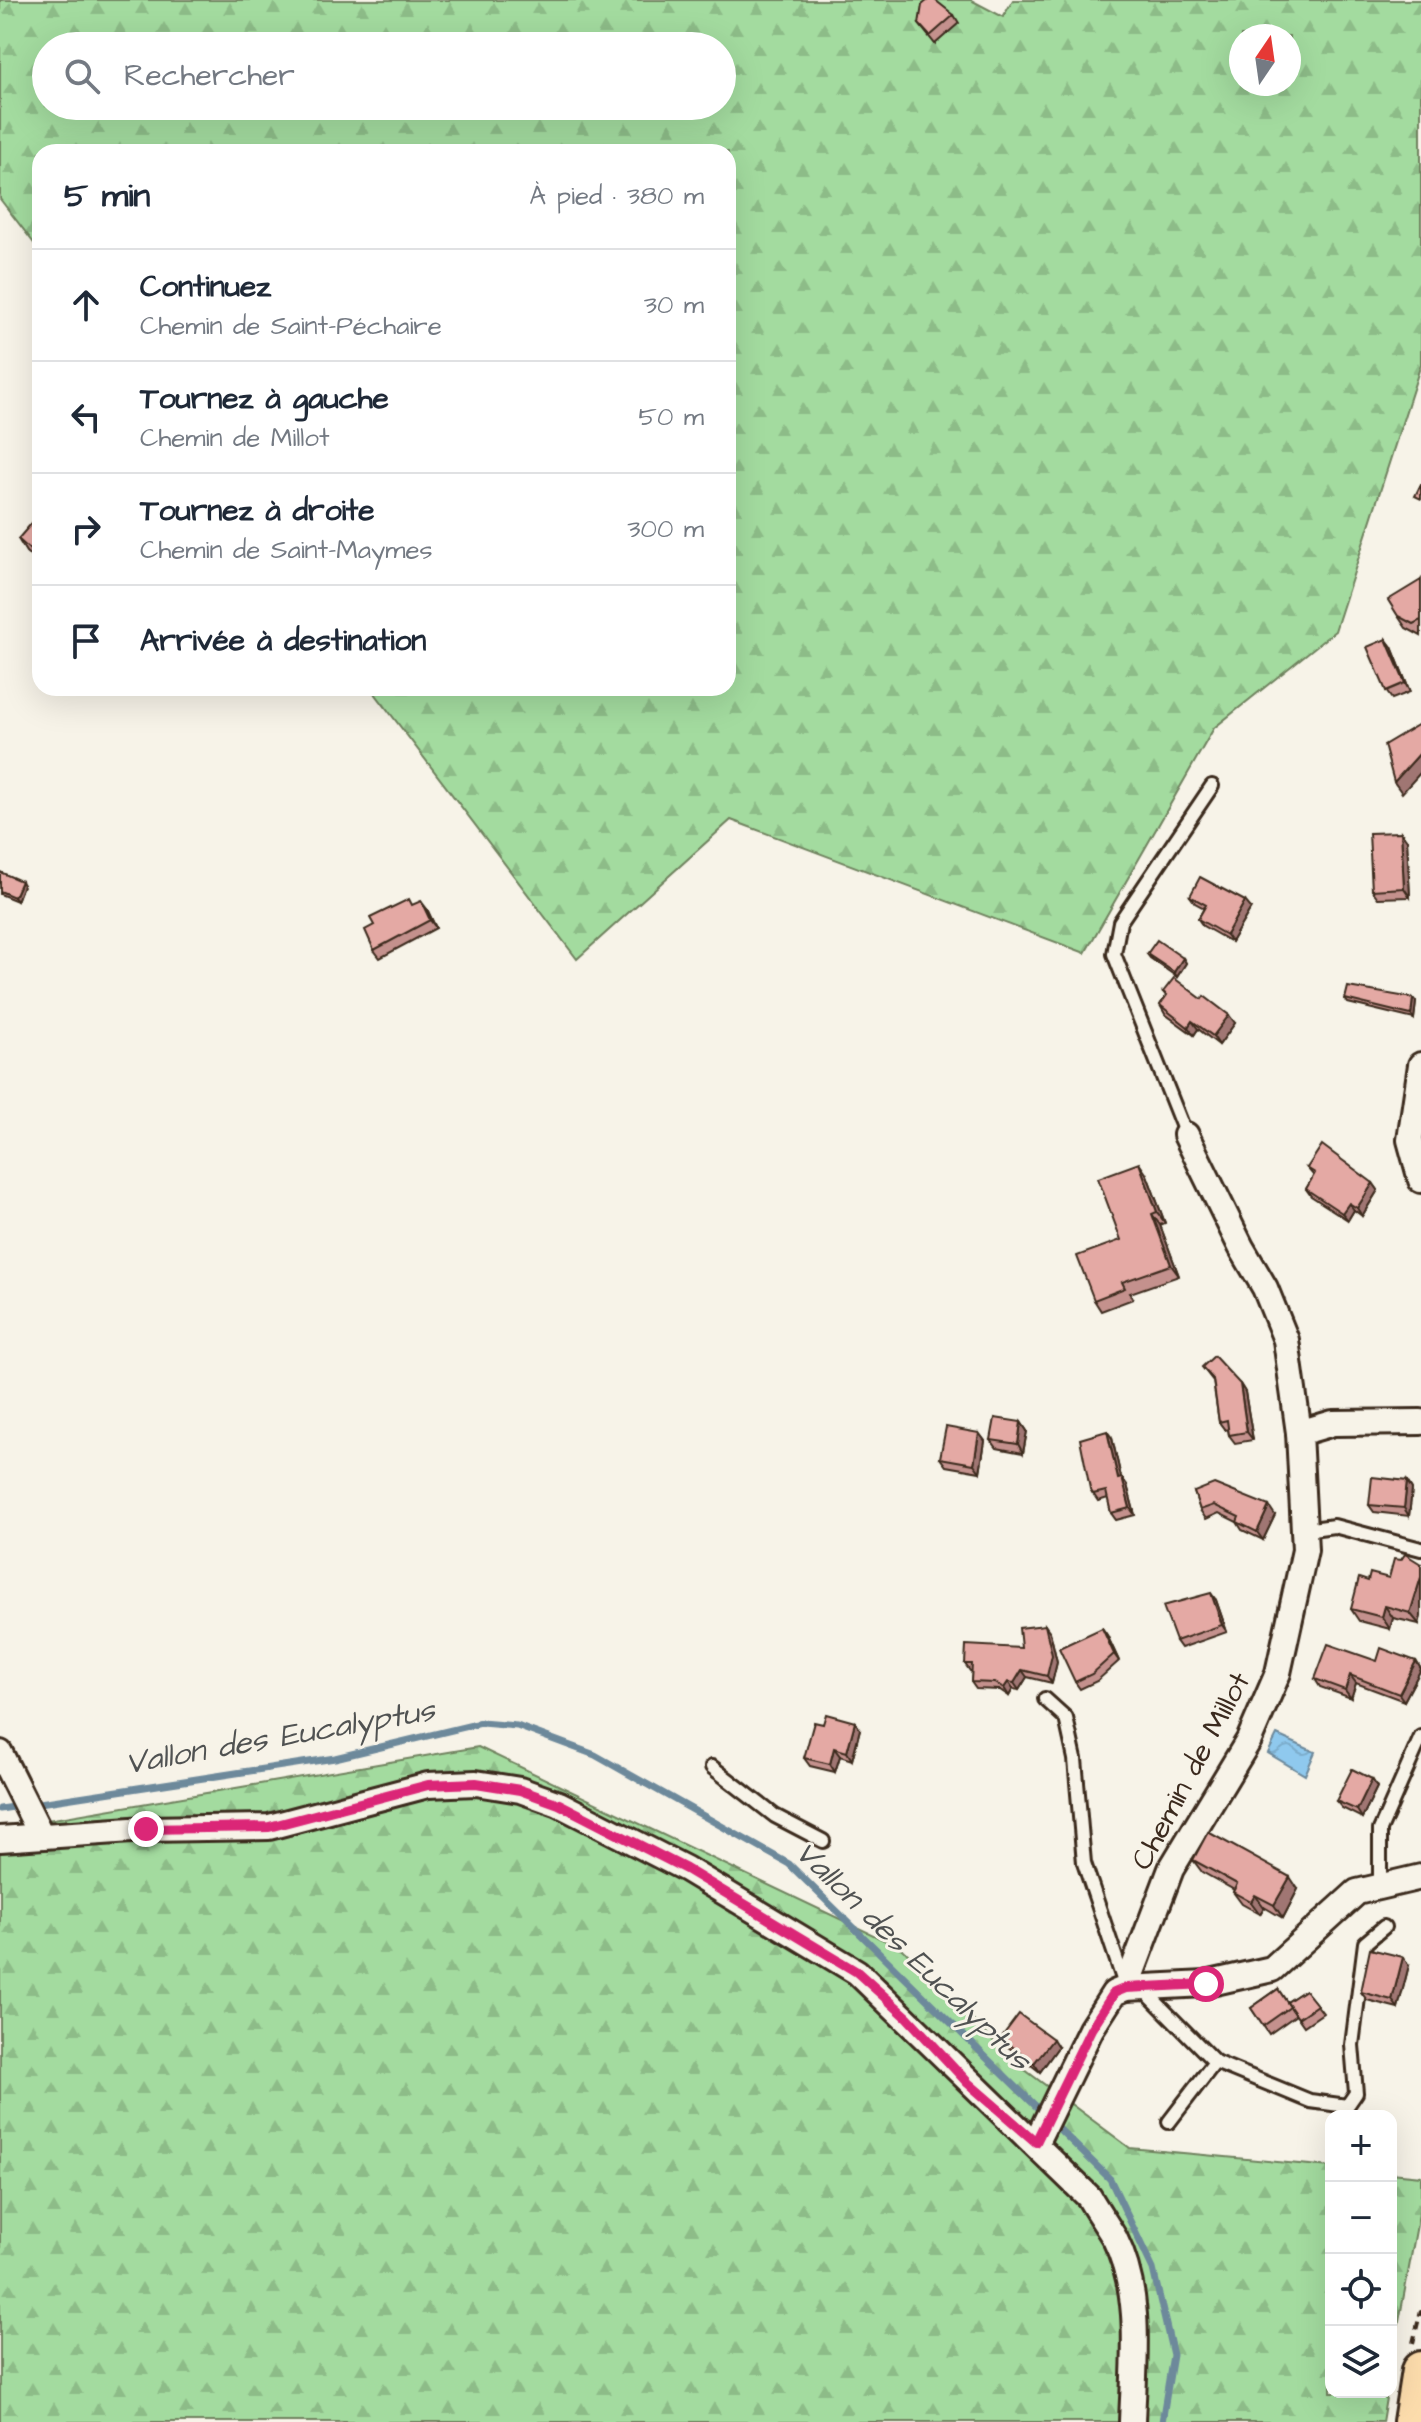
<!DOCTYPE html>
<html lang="fr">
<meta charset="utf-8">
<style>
body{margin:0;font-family:"Architects Daughter",sans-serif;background:#f6f6f7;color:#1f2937}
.controls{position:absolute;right:24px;bottom:24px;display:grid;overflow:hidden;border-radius:16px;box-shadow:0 8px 32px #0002}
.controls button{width:72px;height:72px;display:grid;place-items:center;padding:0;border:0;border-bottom:2px solid #e0e1e3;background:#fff;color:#1f2937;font:40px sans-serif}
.compass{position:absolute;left:1229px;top:24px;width:72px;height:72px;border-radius:50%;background:#fff;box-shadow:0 8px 32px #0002;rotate:13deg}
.stop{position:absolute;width:24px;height:24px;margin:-18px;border:6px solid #db2777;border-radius:50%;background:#fff}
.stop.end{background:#db2777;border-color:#fff;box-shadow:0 2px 8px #0008}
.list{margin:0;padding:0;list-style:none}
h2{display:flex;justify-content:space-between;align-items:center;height:104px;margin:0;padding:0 32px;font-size:34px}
h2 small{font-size:26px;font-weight:400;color:#747a83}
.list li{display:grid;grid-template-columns:52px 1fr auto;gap:24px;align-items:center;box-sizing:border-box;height:112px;padding:0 32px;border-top:2px solid #e0e1e3}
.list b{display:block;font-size:30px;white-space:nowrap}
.list p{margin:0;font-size:26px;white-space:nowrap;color:#747a83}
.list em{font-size:26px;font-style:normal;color:#747a83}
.icon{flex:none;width:44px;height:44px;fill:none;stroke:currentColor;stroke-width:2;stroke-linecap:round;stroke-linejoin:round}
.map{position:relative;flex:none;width:1421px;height:2422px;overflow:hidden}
.search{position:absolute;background:#fff;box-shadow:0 8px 32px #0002;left:32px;top:32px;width:704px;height:88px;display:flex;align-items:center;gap:20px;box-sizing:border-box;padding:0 28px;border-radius:44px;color:#747a83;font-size:30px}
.panel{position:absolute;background:#fff;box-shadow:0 8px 32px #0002;left:32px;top:144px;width:704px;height:552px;border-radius:24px}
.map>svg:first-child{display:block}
.forest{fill:url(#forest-firs);stroke:#6f825e;stroke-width:2;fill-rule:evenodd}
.water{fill:url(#water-waves);stroke:#6d899b;stroke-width:2}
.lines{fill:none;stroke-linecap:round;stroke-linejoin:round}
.stream{stroke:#6d899b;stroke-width:7}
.service-casing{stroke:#3b2a1e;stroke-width:18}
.minor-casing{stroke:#3b2a1e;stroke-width:30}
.primary-casing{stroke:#3b2a1e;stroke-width:44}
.path{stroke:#3b2a1e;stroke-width:4;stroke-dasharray:8 6;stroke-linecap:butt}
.service{stroke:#f7f3e8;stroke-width:12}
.minor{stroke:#f7f3e8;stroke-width:24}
.primary{stroke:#fcdcac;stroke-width:38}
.wall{fill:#c4918d;stroke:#3b2a1e;stroke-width:2}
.shaded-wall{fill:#a07673;stroke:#3b2a1e;stroke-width:2}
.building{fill:#e4a9a4;stroke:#3b2a1e;stroke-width:2}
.route{stroke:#db2777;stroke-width:10}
.labels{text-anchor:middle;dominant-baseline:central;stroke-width:6;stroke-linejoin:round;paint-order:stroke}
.street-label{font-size:30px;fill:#3b2a1e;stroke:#f7f3e8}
.water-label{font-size:32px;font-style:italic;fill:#505252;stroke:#f7f3e8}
</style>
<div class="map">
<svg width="1421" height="2422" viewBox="0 0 1421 2422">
<defs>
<pattern id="forest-firs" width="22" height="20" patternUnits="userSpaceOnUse" patternTransform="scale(2)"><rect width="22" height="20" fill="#a3db9f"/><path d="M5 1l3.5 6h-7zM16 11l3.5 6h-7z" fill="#8dbc88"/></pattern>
<pattern id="water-waves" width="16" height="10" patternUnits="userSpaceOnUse" patternTransform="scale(2)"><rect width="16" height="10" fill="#8fc9ee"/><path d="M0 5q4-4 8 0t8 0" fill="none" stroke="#7cadcc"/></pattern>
</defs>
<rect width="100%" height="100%" fill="#f7f3e8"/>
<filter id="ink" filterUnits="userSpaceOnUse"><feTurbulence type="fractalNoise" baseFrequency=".0125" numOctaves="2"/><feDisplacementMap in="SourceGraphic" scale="16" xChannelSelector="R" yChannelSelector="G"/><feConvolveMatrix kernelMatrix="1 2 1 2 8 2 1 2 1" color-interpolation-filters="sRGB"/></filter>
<g filter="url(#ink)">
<g class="forest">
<path d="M0 0H971L1003 17 1013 0H1421V364L1335 631 1214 728 1085 953 731 820 577 959 371 688H728V152H40V251L0 199ZM1241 36H1289V84H1241ZM46 46H722V106H46Z"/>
<polygon points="478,1747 903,1949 1013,2061 1130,2148 1331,2167 1331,2392 1387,2392 1382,2422 0,2422 0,1828"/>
<polygon points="1391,2173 1421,2176 1421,2203 1391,2365"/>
</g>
<polygon class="water" points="1277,1735 1315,1752 1305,1775 1268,1753"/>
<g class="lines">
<polyline class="stream" points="0,1809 335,1758 481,1723 517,1726 595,1755 789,1864 1110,2179 1153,2269 1173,2355 1162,2422"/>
<g class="service-casing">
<g id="service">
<polyline points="1186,1135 1114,954 1120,922 1212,786"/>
<polyline points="1304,1530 1334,1526 1421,1549"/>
<polyline points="1045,1699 1066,1718 1075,1759 1084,1863 1124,1982"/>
<polyline points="712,1767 775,1816 823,1841"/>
<polyline points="1380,1889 1380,1830 1421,1737"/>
<polyline points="1142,1988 1215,2062 1310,2101 1347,2106 1356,2093 1352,2045 1365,1943 1384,1927"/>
<polyline points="1169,2122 1215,2062"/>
</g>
</g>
<g class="minor-casing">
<g id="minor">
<polyline points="1421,1065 1410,1140 1421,1180"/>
<polyline points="1299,1433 1333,1423 1421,1422"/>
<polyline points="0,1753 41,1835"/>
<path d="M0 1839 146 1829 269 1827 428 1785 476 1783 520 1790 559 1804 686 1869 857 1972 1089 2197C1097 2211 1107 2225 1115 2239 1143 2295 1134 2362 1132 2422"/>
<polyline points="1126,1988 1206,1984 1272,1969 1357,1892 1421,1877"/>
<polyline points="1036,2142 1091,2029 1114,1993 1126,1988 1171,1869 1249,1740 1278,1673 1305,1550 1299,1433 1286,1340 1265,1288 1241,1247 1186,1135"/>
</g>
</g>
<g class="primary-casing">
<polyline id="primary" points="1413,2422 1421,2371"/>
</g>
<polyline class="path" points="1413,2343 1421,2310"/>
<use href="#service" class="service"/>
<use href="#minor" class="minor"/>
<use href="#primary" class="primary"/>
</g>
<g class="wall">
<polygon points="954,15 959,23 935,44 919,24"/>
<polygon points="40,520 40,564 26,552 18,539"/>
<polygon points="1421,580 1421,636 1406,628 1398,616"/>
<polygon points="1386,639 1392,647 1410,692 1392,699 1386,691"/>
<polygon points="1407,840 1410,897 1378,898 1372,890"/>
<polygon points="0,872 23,885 17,901 0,894"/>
<polygon points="1190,896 1251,908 1231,942 1203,926 1198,919 1204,908 1195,903"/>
<polygon points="413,905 427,909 436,928 380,958 374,950"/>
<polygon points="1147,954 1183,958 1186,963 1177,977 1150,958"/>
<polygon points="1163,992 1202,999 1235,1023 1219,1045 1198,1029 1194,1035 1165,1014 1160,1005 1166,996"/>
<polygon points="1413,998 1416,1002 1414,1019 1348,1003 1345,999"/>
<polygon points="1307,1168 1373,1183 1378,1190 1362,1216 1354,1210 1348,1220 1311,1196 1306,1189 1314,1176"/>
<polygon points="1147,1175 1165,1223 1160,1225 1179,1276 1130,1293 1133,1299 1101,1311 1094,1300 1121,1240"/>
<polygon points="1202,1367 1240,1384 1245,1392 1253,1440 1235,1443 1229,1435 1228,1429 1225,1430 1219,1422 1213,1381"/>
<polygon points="1021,1422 1027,1431 1023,1453 997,1448 991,1440"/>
<polygon points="979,1433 985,1441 980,1472 946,1466 940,1458"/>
<polygon points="1112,1438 1121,1478 1127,1485 1135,1515 1116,1520 1111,1513 1108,1498 1098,1501 1090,1489"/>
<polygon points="1407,1481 1412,1489 1409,1516 1374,1512 1369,1505"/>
<polygon points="1194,1492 1275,1515 1263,1540 1242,1530 1237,1522 1219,1513 1206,1519 1200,1510"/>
<polygon points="1421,1564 1421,1616 1419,1624 1393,1618 1390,1629 1359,1621 1351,1609 1368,1581 1389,1578"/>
<polygon points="1216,1600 1227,1632 1181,1648 1176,1641"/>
<polygon points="1102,1628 1107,1635 1119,1661 1097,1681 1080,1689 1075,1682"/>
<polygon points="1050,1632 1057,1662 1052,1683 1027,1677 1019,1690 1013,1689 1009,1696 1000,1690 976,1689 971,1682 972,1671 970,1671 965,1664 1021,1648"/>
<polygon points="1377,1661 1416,1661 1421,1669 1404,1701 1356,1683 1351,1698 1320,1687 1315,1679"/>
<polygon points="823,1724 860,1729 852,1760 840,1756 835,1772 810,1766 804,1758"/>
<polygon points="1372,1779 1377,1787 1362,1818 1342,1808 1336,1801"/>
<polygon points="1193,1860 1298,1889 1283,1918 1264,1907 1260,1914 1242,1904 1233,1892 1234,1890 1202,1872"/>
<polygon points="1409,1965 1398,2008 1367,2000 1361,1992"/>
<polygon points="1278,1989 1296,2015 1269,2034 1251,2008"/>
<polygon points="1305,1990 1323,2013 1304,2026 1287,2002"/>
<polygon points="1001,2038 1058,2047 1040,2072 1007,2046"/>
</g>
<g class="shaded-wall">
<polygon points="1386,639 1392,647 1410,692 1405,683"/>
<polygon points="1421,752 1421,772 1402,793 1394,782"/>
<polygon points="1401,832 1407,840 1410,897 1404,888"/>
<polygon points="21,881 23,885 17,901 14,897"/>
<polygon points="421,901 427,909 436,928 430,920"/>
<polygon points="1245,901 1251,908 1231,942 1226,935"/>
<polygon points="1183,958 1186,963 1177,977 1174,972"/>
<polygon points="1413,998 1416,1002 1414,1019 1411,1015"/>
<polygon points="1229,1015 1235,1023 1219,1045 1213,1036"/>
<polygon points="1192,1021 1198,1029 1194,1035 1188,1027"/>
<polygon points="1139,1163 1147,1175 1165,1223 1157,1212"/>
<polygon points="1373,1183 1378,1190 1362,1216 1357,1208"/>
<polygon points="1349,1203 1354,1210 1348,1220 1342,1213"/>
<polygon points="1152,1214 1160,1225 1179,1276 1171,1265"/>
<polygon points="1240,1384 1245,1392 1253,1440 1247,1432"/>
<polygon points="1021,1422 1027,1431 1023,1453 1018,1444"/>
<polygon points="1107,1431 1112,1438 1123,1486 1118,1479"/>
<polygon points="979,1433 985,1441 980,1472 974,1464"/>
<polygon points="1122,1478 1127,1485 1135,1515 1130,1508"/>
<polygon points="1407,1481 1412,1489 1409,1516 1404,1508"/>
<polygon points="1269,1506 1275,1515 1263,1540 1257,1532"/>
<polygon points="1421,1577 1421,1616 1419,1624 1410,1613"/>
<polygon points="1211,1593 1216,1600 1227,1632 1222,1625"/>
<polygon points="1385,1606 1393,1618 1390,1629 1382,1617"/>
<polygon points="1045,1625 1050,1632 1057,1662 1052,1683 1047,1676"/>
<polygon points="1102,1628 1107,1635 1119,1661 1114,1654"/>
<polygon points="1416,1661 1421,1669 1404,1701 1399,1694"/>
<polygon points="1022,1670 1027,1677 1019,1690 1014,1683"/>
<polygon points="1350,1675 1356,1683 1351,1698 1345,1690"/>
<polygon points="1008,1682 1013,1689 1009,1696 1004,1688"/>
<polygon points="855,1722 860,1729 852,1760 847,1752"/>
<polygon points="834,1748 840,1756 835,1772 830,1764"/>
<polygon points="1372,1779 1377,1787 1362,1818 1357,1810"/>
<polygon points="1290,1877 1298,1889 1283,1918 1274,1905"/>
<polygon points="1255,1895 1264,1907 1260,1914 1251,1902"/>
<polygon points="1403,1957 1409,1965 1398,2008 1392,2000"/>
<polygon points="1053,2039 1058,2047 1040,2072 1034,2063"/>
</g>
<g class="building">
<polygon points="928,0 935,0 954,15 930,36 919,24 922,5"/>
<polygon points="1421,484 1421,499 1415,496"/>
<polygon points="37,517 40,520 40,559 18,539"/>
<polygon points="1421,580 1421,620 1413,624 1398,616 1388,600"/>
<polygon points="1386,639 1405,683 1386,691 1367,647"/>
<polygon points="1421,723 1421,752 1394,782 1384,745"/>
<polygon points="1401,832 1404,888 1372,890 1369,833"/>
<polygon points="0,872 21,881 14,897 0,891"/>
<polygon points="1200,877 1245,901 1226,935 1198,919 1206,905 1190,896"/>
<polygon points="409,899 412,905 421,901 430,920 374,950 365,930 374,925 370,918"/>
<polygon points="1157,940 1183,958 1174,972 1147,954"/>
<polygon points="1174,978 1202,999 1204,996 1229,1015 1213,1036 1192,1021 1188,1027 1160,1005 1167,995 1163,992"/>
<polygon points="1348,987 1413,998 1411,1015 1345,999"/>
<polygon points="1322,1145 1373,1183 1357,1208 1349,1203 1342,1213 1306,1189 1315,1173 1307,1168"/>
<polygon points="1139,1163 1157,1212 1152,1214 1171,1265 1122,1282 1125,1288 1094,1300 1077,1256 1121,1240 1098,1178"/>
<polygon points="1214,1356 1240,1384 1247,1432 1229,1435 1227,1420 1219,1422 1213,1379 1202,1367"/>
<polygon points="995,1418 1021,1422 1018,1444 991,1440"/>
<polygon points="946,1427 979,1433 974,1464 940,1458"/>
<polygon points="1107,1431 1118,1479 1122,1478 1130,1508 1111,1513 1106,1491 1093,1494 1090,1489 1080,1439"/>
<polygon points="1372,1477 1407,1481 1404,1508 1369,1505"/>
<polygon points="1214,1484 1269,1506 1257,1532 1237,1522 1239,1517 1214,1505 1200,1510 1194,1492"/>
<polygon points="1405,1554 1421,1564 1421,1577 1410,1613 1385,1606 1382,1617 1351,1609 1359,1578 1368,1581 1370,1573 1389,1578 1394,1559 1401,1560"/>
<polygon points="1211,1593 1222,1625 1176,1641 1163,1606"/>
<polygon points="1045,1625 1052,1655 1047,1676 1022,1670 1014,1683 1008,1682 1004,1688 995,1683 971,1682 972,1664 965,1664 966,1645 1021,1648 1019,1628"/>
<polygon points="1102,1628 1114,1654 1092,1674 1075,1682 1059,1648"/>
<polygon points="1328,1644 1377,1661 1381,1648 1416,1661 1399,1694 1350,1675 1345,1690 1315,1679"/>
<polygon points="826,1714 855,1722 847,1752 834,1748 830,1764 804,1758 814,1722 823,1724"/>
<polygon points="1352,1769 1372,1779 1357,1810 1336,1801"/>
<polygon points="1208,1832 1290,1877 1274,1905 1255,1895 1251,1902 1233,1892 1237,1884 1193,1860"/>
<polygon points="1370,1949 1403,1957 1392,2000 1361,1992"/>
<polygon points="1278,1989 1290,2007 1263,2026 1251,2008"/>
<polygon points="1305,1990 1317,2005 1298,2018 1287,2002"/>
<polygon points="1019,2014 1053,2039 1034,2063 1001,2038"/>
</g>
</g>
<g class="lines" filter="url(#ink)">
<polyline class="route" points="146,1829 269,1827 428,1785 476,1783 520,1790 559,1804 686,1869 857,1972 907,2017 968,2083 1036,2142 1091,2029 1114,1993 1126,1988 1206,1984"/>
</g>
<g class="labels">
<g class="street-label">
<text transform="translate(1191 1771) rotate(-62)">Chemin de Millot</text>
</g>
<g class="water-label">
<text transform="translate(280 1737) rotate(-10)">Vallon des Eucalyptus</text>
<text transform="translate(913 1956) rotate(44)">Vallon des Eucalyptus</text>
</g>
</g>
</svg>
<div class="controls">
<button>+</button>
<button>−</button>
<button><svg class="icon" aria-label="locate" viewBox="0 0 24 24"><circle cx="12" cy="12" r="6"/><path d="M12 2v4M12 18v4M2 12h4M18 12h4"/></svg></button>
<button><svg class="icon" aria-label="layers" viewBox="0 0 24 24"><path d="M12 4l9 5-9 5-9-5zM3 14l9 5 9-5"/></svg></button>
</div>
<svg class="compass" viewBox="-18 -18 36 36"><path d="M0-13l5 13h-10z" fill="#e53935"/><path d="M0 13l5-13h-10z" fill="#747a83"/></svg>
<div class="stop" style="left:1206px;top:1984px"></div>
<div class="stop end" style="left:146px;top:1829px"></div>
<div class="search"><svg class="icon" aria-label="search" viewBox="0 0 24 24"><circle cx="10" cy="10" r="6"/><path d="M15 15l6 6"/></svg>Rechercher</div>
<section class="panel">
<h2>5 min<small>À pied · 380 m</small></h2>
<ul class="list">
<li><svg class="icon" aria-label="ahead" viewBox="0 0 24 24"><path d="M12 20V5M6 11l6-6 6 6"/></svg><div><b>Continuez</b><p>Chemin de Saint-Péchaire</p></div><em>30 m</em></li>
<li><svg class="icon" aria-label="left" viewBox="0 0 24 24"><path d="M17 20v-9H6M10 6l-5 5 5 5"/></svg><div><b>Tournez à gauche</b><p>Chemin de Millot</p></div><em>50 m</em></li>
<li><svg class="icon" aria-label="right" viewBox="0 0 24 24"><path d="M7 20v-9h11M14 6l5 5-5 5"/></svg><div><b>Tournez à droite</b><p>Chemin de Saint-Maymes</p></div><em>300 m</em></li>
<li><svg class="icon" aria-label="arrive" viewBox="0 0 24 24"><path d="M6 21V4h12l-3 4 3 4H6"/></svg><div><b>Arrivée à destination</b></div></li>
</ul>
</section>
</div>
